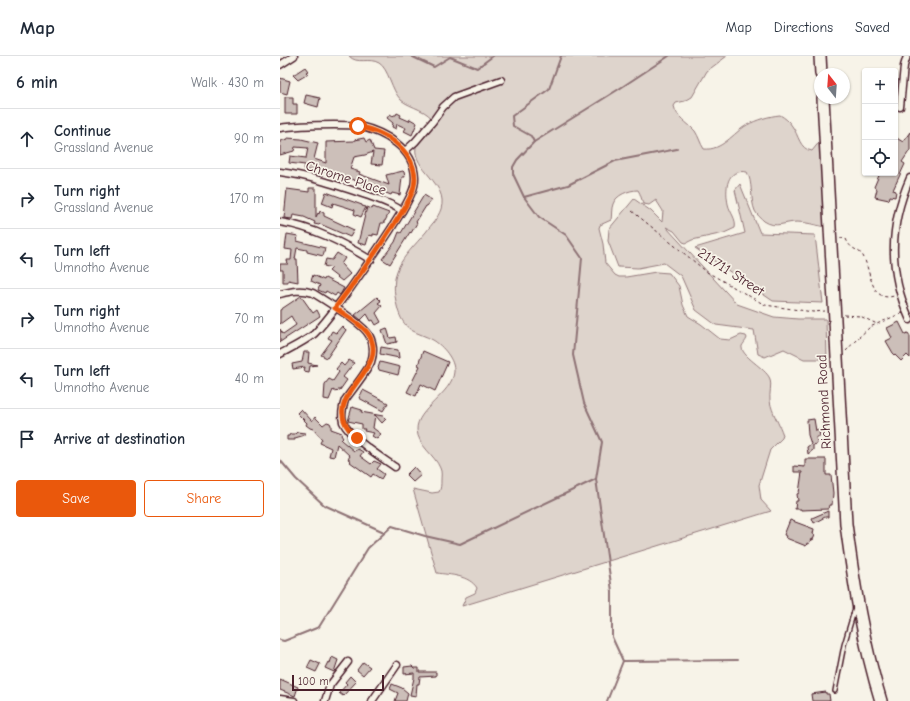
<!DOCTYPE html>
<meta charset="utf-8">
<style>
body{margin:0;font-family:"Comic Neue",sans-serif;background:#f6f6f7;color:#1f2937}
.controls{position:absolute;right:12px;top:12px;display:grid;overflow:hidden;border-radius:4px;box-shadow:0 1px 3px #0004}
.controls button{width:36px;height:36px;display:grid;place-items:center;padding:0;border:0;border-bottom:1px solid #e0e1e3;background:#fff;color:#1f2937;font:20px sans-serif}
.compass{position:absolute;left:534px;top:12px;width:36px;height:36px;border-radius:50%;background:#fff;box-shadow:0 1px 3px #0004;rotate:343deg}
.scale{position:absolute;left:12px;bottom:10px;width:92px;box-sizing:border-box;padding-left:4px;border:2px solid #4a1f2b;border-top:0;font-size:11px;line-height:14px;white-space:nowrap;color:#4a1f2b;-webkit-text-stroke:3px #f7f3e8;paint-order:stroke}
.stop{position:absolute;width:12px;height:12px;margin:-9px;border:3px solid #ea580c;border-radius:50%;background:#fff}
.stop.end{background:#ea580c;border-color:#fff;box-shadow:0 1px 4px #0008}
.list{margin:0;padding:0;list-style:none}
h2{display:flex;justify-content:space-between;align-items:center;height:52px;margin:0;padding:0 16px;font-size:17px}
h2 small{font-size:13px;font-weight:400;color:#747a83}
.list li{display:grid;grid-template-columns:26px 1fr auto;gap:12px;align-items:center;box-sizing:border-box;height:60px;padding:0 16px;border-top:1px solid #e0e1e3}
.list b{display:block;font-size:15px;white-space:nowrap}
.list p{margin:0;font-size:13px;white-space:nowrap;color:#747a83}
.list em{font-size:13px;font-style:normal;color:#747a83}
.actions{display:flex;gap:8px;padding:12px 16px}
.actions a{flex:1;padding:9px 0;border:1px solid #ea580c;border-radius:4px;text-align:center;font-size:14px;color:#ea580c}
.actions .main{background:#ea580c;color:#fff}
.icon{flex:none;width:22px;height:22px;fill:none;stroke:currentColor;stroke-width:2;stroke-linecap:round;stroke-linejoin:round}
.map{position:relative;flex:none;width:630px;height:645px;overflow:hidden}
header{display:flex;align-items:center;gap:24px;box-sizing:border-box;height:56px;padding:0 20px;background:#fff;border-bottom:1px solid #e0e1e3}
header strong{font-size:19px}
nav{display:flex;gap:22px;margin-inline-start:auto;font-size:14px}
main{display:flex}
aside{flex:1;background:#fff}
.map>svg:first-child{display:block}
.green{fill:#ded4cc;stroke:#947a7c}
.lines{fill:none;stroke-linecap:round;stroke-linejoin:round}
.stream{stroke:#8e7275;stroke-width:2}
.building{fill:#ccbfb9;stroke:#4a1f2b}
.service-casing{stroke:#4a1f2b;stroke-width:6}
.minor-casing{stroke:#4a1f2b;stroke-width:9}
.trunk-casing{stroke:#4a1f2b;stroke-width:14}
.path{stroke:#4a1f2b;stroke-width:1;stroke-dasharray:3 3;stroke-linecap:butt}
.service{stroke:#f7f3e8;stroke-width:3}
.minor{stroke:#f7f3e8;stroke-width:6}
.trunk{stroke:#f7f3e8;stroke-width:11}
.route{stroke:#ea580c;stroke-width:5}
.labels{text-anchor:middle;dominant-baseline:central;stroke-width:3.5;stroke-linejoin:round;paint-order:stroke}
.street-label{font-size:14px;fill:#4a1f2b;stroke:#f7f3e8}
</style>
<header>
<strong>Map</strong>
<nav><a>Map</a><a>Directions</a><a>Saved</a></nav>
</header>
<main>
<aside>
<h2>6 min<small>Walk · 430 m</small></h2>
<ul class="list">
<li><svg class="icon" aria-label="ahead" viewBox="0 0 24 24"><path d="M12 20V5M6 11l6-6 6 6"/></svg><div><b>Continue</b><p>Grassland Avenue</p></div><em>90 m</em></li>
<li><svg class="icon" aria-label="right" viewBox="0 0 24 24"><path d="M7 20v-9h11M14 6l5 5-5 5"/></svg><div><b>Turn right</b><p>Grassland Avenue</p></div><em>170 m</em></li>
<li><svg class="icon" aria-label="left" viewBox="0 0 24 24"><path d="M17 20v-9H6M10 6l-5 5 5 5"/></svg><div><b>Turn left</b><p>Umnotho Avenue</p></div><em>60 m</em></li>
<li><svg class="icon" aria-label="right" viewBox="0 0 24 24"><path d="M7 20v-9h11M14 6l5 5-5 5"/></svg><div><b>Turn right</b><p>Umnotho Avenue</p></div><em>70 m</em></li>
<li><svg class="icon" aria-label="left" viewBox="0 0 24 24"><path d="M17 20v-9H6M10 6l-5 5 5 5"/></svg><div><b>Turn left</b><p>Umnotho Avenue</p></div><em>40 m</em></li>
<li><svg class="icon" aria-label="arrive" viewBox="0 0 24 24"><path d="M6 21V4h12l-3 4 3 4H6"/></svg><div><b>Arrive at destination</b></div></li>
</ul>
<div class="actions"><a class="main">Save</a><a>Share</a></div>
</aside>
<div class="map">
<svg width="630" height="645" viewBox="0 0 630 645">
<rect width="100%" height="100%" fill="#f7f3e8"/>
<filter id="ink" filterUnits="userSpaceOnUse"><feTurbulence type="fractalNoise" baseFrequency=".025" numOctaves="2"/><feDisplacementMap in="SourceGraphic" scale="8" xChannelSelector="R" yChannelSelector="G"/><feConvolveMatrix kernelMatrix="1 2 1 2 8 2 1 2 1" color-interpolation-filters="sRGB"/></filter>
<g filter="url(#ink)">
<g class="green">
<path d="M69 0H447L427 15 412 41 405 45 396 47 394 50C396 61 408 67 415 75 419 81 420 87 424 93 442 95 453 77 467 69 476 64 489 60 500 59 505 62 509 65 512 70 519 79 519 93 532 95L540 85 545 171C535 169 526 166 517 166 504 166 496 173 484 165 481 162 477 159 475 155 470 143 473 126 467 116 446 112 445 133 448 148 450 157 457 163 455 172L444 177 412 184 406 187 403 186 394 175 386 171 457 248 494 261 518 263H546L547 303H524L504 293 485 301 478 298 474 274 436 269 416 254 401 220 384 207 358 212 338 211 328 185 329 173 354 143 371 155 382 166 383 155 376 144 369 149 364 148C361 144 361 138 358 134 349 134 336 139 333 148 331 153 332 159 331 164L320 169 319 172 323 188 325 207 335 219 339 221H346L376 216 389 217 399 230 403 249 408 260 421 268 440 283 450 284 461 279 466 280 467 282C466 285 463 288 462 290 460 300 486 312 490 323 492 329 489 338 490 345 492 357 499 367 503 379L502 382 490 394 479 429 481 444 491 455 182 550 186 541 195 537 197 532C189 519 170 519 157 517L133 433 152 437 159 436C161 432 161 429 161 424 161 420 162 416 160 412 155 399 138 390 137 374 136 353 172 338 174 316 175 304 163 290 153 284 146 280 138 278 131 274 124 269 120 261 118 254 107 214 122 204 146 176 151 169 158 162 161 153 169 128 132 113 136 91L152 72 154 67C150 54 130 52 121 44 111 34 109 13 99 7 89 1 77 9 69 0Z"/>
<polygon points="460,128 480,177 535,179 543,247 493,245 415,192 465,177 455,134"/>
</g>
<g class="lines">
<g class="stream">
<polyline points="131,0 154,11 170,1 197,12 213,0"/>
<polyline points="281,0 269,33 232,60 233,70 251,80 254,86 237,104 233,111 233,118 244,141 259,161 286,179 302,202 293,299 304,347 322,386 316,423 332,535 332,581 343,605 327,645"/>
<polyline points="254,86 339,33 389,0"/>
<polyline points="244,141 288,129 335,105 397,93"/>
<polyline points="0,404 16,423 44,449 104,476"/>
<polyline points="0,584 4,585 39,571 88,492 112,470 145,480 180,488 316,423"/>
<polyline points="343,605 458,604"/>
</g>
</g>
<g class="building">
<polygon points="25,11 28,15 26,16 28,18 18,24 13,19"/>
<polygon points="0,22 10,25 7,38 0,36"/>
<polygon points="26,39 40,42 38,51 24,47"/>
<polygon points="5,41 13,41 13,48 17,48 17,58 5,58"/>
<polygon points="117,57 121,59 120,61 129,65 130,63 137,67 132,79 124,75 126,72 117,68 116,73 112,71 113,67 107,62 110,58 113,60 114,59 116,59"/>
<polygon points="630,76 630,94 622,106 625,108 613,134 616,135 615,141 610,140 609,144 595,141 597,133 594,131 600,117 615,117 615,81 623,86"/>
<polygon points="7,82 21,83 38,87 34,103 46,107 46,86 74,85 74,84 84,82 86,86 90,84 94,94 104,95 102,109 91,108 93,96 85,99 74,101 70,113 80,116 79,118 109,129 106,119 123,115 124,116 125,121 122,121 120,139 112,137 111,139 66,121 65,123 62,122 34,112 32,116 24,113 25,109 9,107 10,100 26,102 28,92 15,91 14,95 0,99 0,85 7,83"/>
<polygon points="29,132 36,132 36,161 38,157 39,158 40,155 44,157 44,160 74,174 70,181 40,168 39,169 34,168 35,166 24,161 13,159 12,163 4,162 7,133 29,136"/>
<polygon points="46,136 82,149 82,150 86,151 81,161 74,158 75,154 66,151 53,147 52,151 42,147"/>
<polygon points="144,139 152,144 147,150 146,150 136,166 137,167 131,177 130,176 110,208 102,203 115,186 119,176 121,177"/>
<polygon points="87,151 92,153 93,151 109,157 105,165 104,165 104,167 101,167 98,179 93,178 93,180 89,179 86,189 78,187"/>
<polygon points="7,178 18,180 17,185 45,192 43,200 27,196 27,194 17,192 15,203 17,203 18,226 8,224 8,226 3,226 3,214 0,214 0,208 8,208 7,204 11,204 12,194 5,193"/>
<polygon points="57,197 65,202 61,208 70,218 62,225 49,215 52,212 44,210 46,203 52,204"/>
<polygon points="33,219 44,224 45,222 64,232 60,239 57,237 55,240 46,235 45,237 38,234 40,229 31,225"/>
<polygon points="21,240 33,257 37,254 40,260 0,286 0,273 3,278 16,269 11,260 0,268 0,254"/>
<polygon points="97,241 101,245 98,247 102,250 96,257 101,266 96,269 93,264 91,265 87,258 81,264 75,259"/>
<polygon points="619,266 625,278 628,277 630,280 630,302 627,299 621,305 613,297 606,285 612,282 607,272"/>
<polygon points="62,270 66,274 47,302 41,299 52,284 48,282 52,275 56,277"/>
<polygon points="107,272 110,282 116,281 117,286 107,288 102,274"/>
<polygon points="101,291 118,294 119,302 100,298"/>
<polygon points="143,295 168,306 155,335 141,328 136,340 127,336 140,310 138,309"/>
<polygon points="24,296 29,296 28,307 37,309 30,310 29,316 24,315 25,311 13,313 12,308 22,306"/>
<polygon points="69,304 74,307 63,321 67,324 60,334 58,334 56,336 53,334 49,344 44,343 45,328 49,323 53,325 59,316 56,313 61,307 64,310"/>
<polygon points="100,306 120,311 118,319 99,314 99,313 98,312"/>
<polygon points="83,334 108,347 103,355 79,342"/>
<polygon points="72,351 82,354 81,356 103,360 106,363 102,367 95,359 93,372 101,378 97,383 92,380 94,377 84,375 85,373 82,373 82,368 68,365"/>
<polygon points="21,353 32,365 35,361 43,369 47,366 50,367 51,369 51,373 62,377 61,379 63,382 61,384 74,395 78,393 83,396 80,400 91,408 94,405 101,408 97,413 104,418 101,423 93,418 91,421 70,406 71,405 68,403 70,400 57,388 54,401 49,400 51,392 40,387 42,383 33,373 30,372 26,369 27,367 17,357"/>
<polygon points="534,363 536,375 539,374 540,381 536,381 537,388 533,389 533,394 528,398 527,391 531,388 528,379 527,364"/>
<polygon points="17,376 25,377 25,379 15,382 15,384 7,384 7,380 9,380 10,378 15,378"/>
<polygon points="525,403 546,403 546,419 551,419 553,437 552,449 549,449 548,453 521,454 521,453 515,453 516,445 518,445 517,438 519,437 522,416 514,416 514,410 525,411"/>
<polygon points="134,411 141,419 133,426 126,419"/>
<polygon points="548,455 548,461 545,461 534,467 532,462"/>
<polygon points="510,464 534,473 533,478 535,479 533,484 531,483 529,488 527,487 526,490 506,482 507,480 504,479"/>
<polygon points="52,601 58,604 54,616 45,612 48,606 50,607"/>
<polygon points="31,604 40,608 36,616 27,612"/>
<polygon points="83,606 90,611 83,619 77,614"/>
<polygon points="132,610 134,612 139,612 139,616 156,616 156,620 140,621 139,628 137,628 136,640 130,639 134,622 134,617 124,618 124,611"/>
<polygon points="70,620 76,626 63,640 59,637 67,628 65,626"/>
<polygon points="0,623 18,631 15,640 0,634"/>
<polygon points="112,628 122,632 128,637 126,645 115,645 118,637 110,633"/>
<polygon points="546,636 546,638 549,638 550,645 532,645 531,638"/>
</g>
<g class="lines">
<g class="service-casing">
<polyline id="service" points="555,635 564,589 575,552"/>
</g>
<g class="minor-casing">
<g id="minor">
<polyline points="0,9 14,0"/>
<polyline points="620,51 624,10 627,0"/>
<path d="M0 72C18 69 36 69 54 69 62 69 71 69 79 70 104 76 134 92 135 121 135 126 134 132 132 136 127 149 118 161 111 173 98 193 84 213 70 233 58 248 48 264 34 278 24 286 11 292 0 298"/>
<polyline points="125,95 135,86 153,65 163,51 174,41 221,24"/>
<path d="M0 116C31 120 59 130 89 140 100 144 113 148 122 155"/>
<path d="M630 122C609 170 608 215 630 264"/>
<path d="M0 166C33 171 63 187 91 204"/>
<path d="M0 238C12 235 21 233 33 237 46 245 83 268 89 279 94 288 94 297 91 306 87 316 72 334 65 344 63 350 61 359 63 366 70 382 101 401 115 411"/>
<polyline points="0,643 14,645"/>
<polyline points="45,645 50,629 68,606"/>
<polyline points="92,645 117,609"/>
</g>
</g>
<g class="trunk-casing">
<g id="trunk">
<polyline points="540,0 541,18"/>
<path d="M543 42 566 468C574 528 583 587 601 645"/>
</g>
</g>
<g class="path">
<polyline points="352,155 427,216 485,249 533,256 545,255"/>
<path d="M560 182 566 183C571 195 578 192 583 200 591 214 590 247 614 240"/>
<polyline points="564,259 580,260 597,268"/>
<polyline points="566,295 577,283 590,271 622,257"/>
</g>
<use href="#service" class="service"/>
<use href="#minor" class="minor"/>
<use href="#trunk" class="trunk"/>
</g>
</g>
<g class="lines" filter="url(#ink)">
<path class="route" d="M77 382C31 342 112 317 89 279 84 270 64 258 55 252 74 227 92 203 108 177 117 164 128 149 133 134 141 109 121 86 99 77 92 74 85 72 78 70"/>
</g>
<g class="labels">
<g class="street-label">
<text transform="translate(66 122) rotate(18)">Chrome Place</text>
<text transform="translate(451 216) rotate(33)">211711 Street</text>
<text transform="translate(544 346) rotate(-93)">Richmond Road</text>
</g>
</g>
</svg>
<div class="controls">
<button>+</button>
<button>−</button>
<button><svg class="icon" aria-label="locate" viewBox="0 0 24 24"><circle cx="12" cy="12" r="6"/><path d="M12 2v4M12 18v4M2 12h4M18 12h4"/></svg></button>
</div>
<svg class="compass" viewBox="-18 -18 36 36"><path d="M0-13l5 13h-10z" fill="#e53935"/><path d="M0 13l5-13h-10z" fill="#747a83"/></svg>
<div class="scale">100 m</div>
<div class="stop" style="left:78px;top:70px"></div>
<div class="stop end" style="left:77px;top:382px"></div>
</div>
</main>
